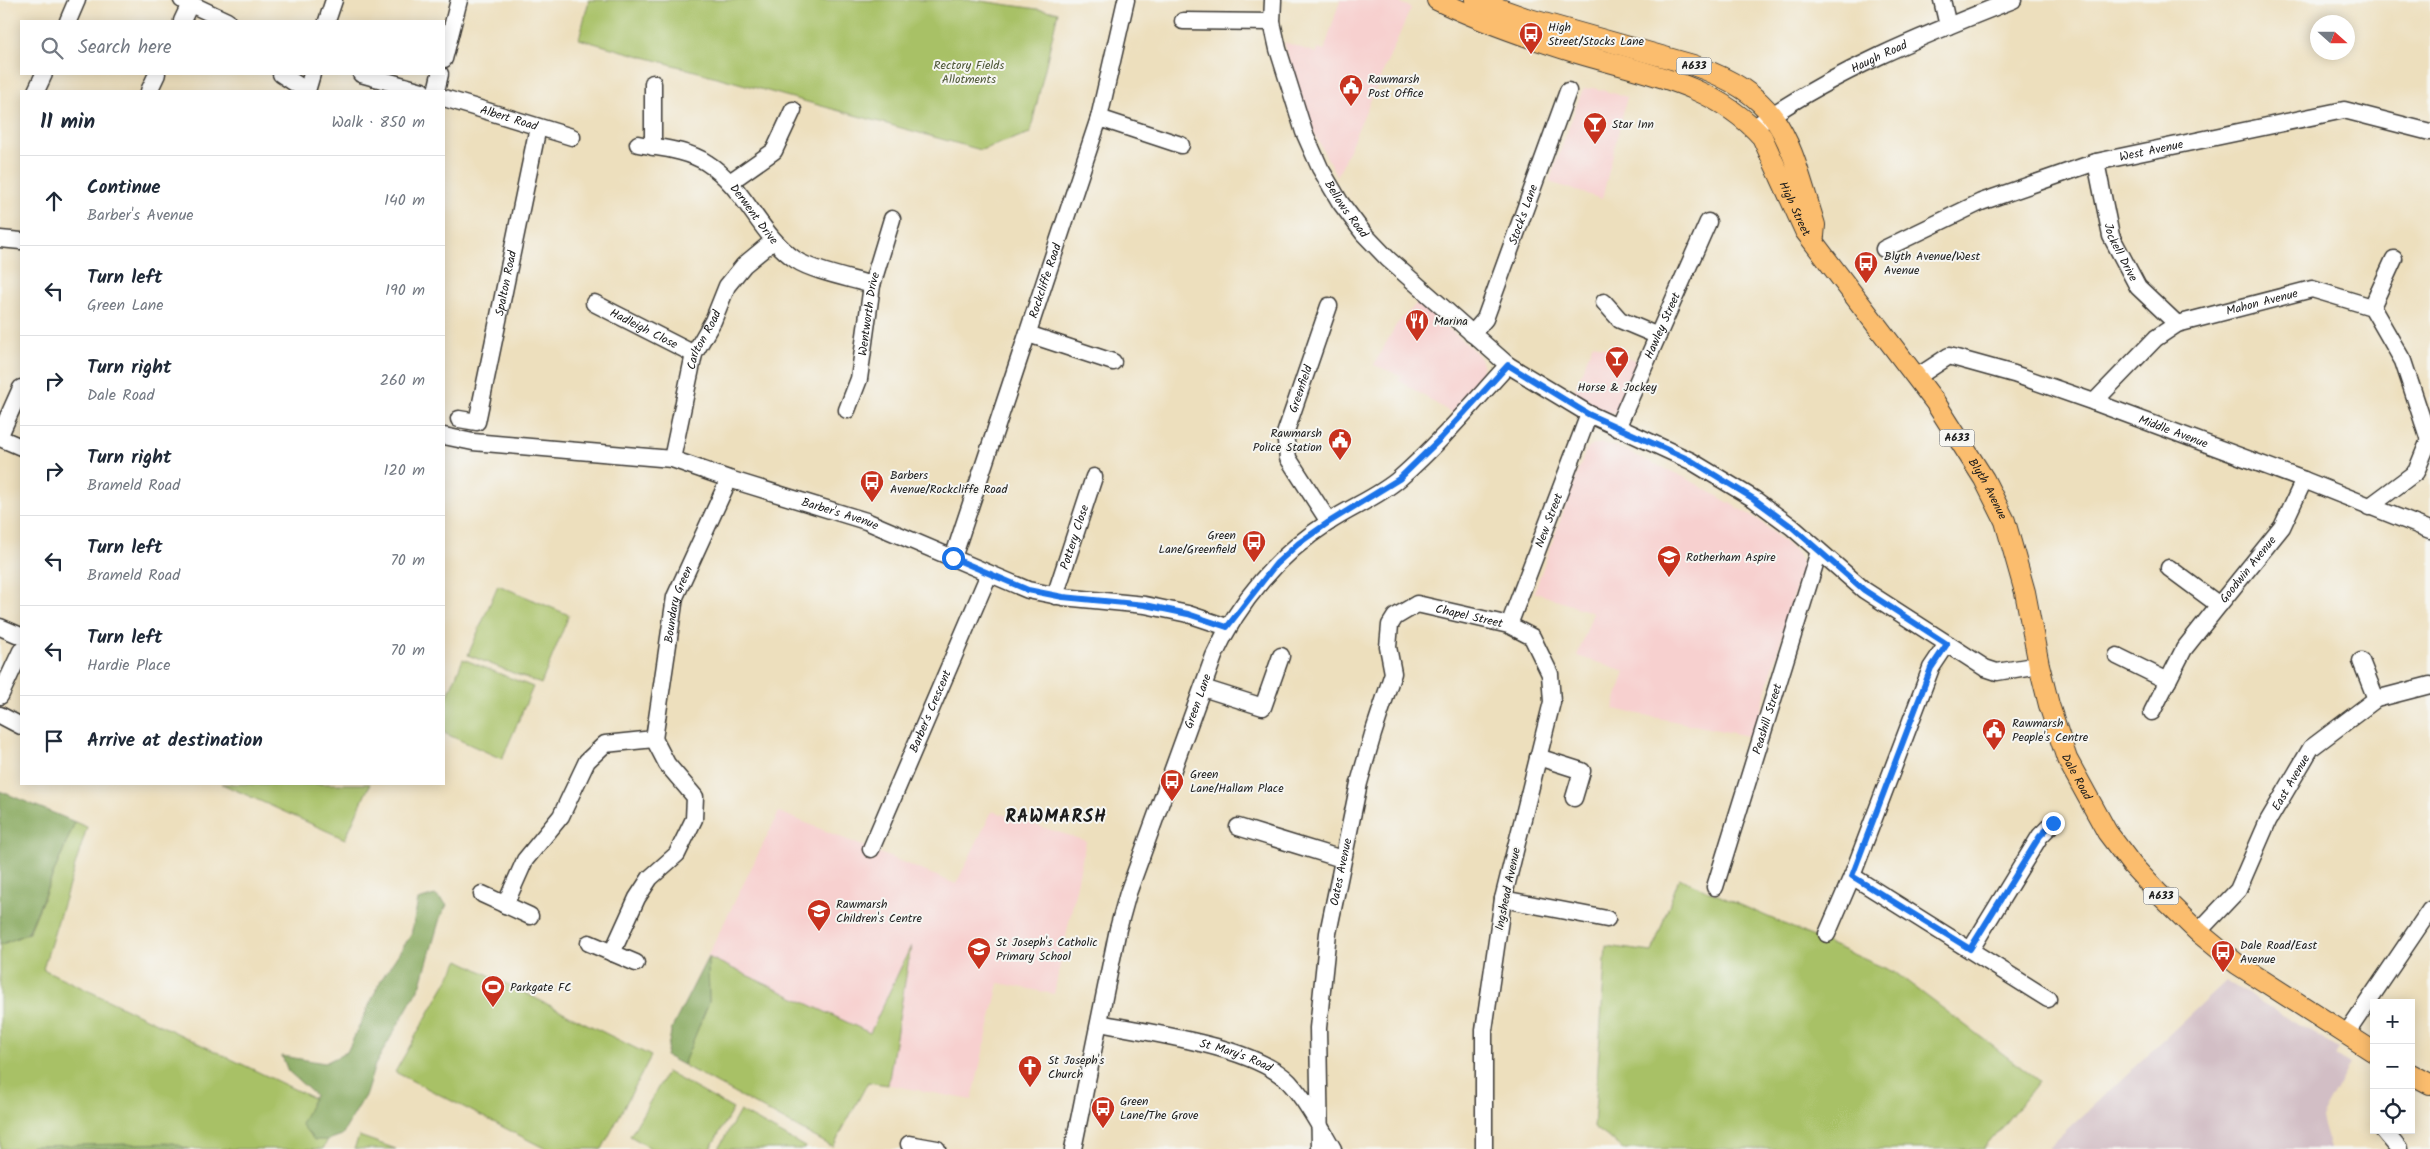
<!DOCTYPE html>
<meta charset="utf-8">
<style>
body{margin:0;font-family:Kalam,sans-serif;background:#f2f2f3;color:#1f2937}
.controls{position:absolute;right:15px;bottom:15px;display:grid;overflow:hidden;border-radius:0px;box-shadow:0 2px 12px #0003}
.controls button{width:45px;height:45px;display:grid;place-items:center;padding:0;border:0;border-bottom:1px solid #e0e1e3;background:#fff;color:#1f2937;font:25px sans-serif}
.compass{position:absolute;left:2310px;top:15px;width:45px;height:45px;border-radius:50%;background:#fff;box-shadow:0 2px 12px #0003;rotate:111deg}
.stop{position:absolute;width:15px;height:15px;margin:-11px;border:4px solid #1a73e8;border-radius:50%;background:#fff}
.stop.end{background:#1a73e8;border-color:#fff;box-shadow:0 1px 5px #0008}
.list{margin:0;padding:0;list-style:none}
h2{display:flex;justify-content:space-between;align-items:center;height:65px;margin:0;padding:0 20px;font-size:21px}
h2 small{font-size:16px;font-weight:400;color:#747a83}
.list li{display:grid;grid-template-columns:32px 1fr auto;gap:15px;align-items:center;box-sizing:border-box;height:90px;padding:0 20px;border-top:1px solid #e0e1e3}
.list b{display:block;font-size:19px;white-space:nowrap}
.list p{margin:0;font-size:16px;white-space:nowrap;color:#747a83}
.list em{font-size:16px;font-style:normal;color:#747a83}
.icon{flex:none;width:28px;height:28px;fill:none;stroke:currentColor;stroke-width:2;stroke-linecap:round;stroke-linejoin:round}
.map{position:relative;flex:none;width:2430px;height:1149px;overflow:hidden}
.search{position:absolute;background:#fff;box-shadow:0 2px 12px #0003;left:20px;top:20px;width:425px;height:55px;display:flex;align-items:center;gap:12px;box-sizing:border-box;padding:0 18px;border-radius:0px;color:#747a83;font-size:19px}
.panel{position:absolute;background:#fff;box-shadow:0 2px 12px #0003;left:20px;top:90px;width:425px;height:695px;border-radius:0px}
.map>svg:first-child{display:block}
.built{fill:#f7d0cf}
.industrial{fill:#d2bec5}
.green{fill:#a8c166;stroke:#626e41}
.forest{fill:#86a75b;stroke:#51623c}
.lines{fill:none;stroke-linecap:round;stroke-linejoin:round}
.minor-casing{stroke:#3b3934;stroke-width:19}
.major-casing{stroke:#3b3934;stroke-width:22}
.minor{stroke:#fff;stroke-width:16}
.major{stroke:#fbbd6e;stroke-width:20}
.route{stroke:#1a73e8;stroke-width:6}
.labels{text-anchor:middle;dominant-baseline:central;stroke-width:4;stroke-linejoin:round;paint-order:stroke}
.shield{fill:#f6f6f2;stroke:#5d5d5c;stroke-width:1}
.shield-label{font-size:11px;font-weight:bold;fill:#1c1c1c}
.poi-label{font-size:12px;fill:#1c1c1c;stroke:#f6f6f2;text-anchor:start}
.street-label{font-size:12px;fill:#1c1c1c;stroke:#f6f6f2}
.park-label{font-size:12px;fill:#4d5636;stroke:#f6f6f2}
.district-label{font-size:18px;font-weight:bold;letter-spacing:1px;fill:#1c1c1c;stroke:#f6f6f2}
</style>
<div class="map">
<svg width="2430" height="1149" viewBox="0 0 2430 1149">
<rect width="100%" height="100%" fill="#f6f6f2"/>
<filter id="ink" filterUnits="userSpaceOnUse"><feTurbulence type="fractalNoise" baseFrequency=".02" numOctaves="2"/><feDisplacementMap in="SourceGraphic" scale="10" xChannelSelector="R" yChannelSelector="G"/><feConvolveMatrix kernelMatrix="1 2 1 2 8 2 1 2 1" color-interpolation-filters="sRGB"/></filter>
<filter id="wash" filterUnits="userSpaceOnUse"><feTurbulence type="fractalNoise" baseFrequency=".0096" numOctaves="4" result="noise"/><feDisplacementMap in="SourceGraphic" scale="20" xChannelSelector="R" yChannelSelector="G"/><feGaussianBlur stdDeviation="1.12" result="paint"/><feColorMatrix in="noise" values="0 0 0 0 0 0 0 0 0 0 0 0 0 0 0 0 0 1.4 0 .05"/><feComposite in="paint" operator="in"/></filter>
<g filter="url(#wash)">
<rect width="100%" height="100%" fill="#eddfbd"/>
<g class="built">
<polygon points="1340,0 1396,0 1411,8 1337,177 1302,110 1284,42 1316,53 1319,49 1324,51"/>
<polygon points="1594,88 1627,97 1602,199 1549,182 1580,96 1584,89"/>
<polygon points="1418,302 1478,354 1483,366 1481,382 1453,414 1398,380 1402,376 1374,365 1396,325"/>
<polygon points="1593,343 1642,363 1621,409 1612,414 1605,414 1571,399"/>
<polygon points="1602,443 1615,446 1686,478 1757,519 1798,554 1803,564 1753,737 1613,709 1625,671 1577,656 1593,613 1534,592 1585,452 1592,445"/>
<polygon points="992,811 1086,841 1054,994 999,983 972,1100 868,1081 833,1147 666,1056 672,1028 779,812 956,884"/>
</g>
<polygon class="industrial" points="2226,981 2339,1049 2335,1057 2350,1064 2321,1118 2330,1149 2047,1149"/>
<g class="green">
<polygon points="589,0 974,0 1058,12 1030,133 981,150 579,39"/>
<polygon points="498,585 569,615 541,684 468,655"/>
<polygon points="463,659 533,687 502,759 444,733 444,705"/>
<polygon points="222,784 370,784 345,839"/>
<polygon points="75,822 87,827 43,969 342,1112 323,1149 0,1149 0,945 29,933"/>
<polygon points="1679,878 1896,973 2039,1081 1984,1149 1624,1149 1594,1127 1606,946 1652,952"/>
<polygon points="911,946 888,1085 868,1082 833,1147 683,1065 709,1002 708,957 870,1033"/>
<polygon points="459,960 651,1056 602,1149 546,1149 395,1072"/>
<polygon points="667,1072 733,1109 710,1149 652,1149 630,1136"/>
<polygon points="740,1111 805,1147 804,1149 718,1149"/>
<polygon points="359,1136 396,1149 354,1149"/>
</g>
<g class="forest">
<polygon points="0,791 75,822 28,933 0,945"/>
<polygon points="435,895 447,905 440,918 421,984 375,1065 366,1094 342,1135 328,1140 314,1140 301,1124 315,1095 288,1071 282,1056 325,1063 347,1052 381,980 411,935 418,900"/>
<polygon points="708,957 709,1002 683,1065 666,1056 672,1028"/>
<polygon points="173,1143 189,1149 30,1149 31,1146"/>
</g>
</g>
<g filter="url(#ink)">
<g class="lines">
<g class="minor-casing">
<g id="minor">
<polyline points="182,0 227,21"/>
<path id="s1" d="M1273 0 1272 22 1278 49 1304 132 1320 168 1340 202 1364 234 1388 259 1508 365 1589 414 1691 461 1754 499 1792 527 1864 590 1985 668 1997 672 2039 665"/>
<polyline points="1942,0 1948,26"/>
<polyline points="68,21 77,0"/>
<polyline points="182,21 190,4"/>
<polyline points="327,21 334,0"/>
<polyline points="1183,21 1272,22"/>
<polyline points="444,59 459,0"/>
<polyline points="281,74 307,91"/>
<polyline points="361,74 422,91"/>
<polyline points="653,83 653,147"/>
<polyline points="36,91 44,74"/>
<polyline points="149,91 157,74"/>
<polyline points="307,91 312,74"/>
<polyline points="436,91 440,74"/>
<path id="s2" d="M444 98 572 137"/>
<polyline points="1099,118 1181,145"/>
<path id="s3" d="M1753 128C1832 72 1924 35 2013 0"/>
<path id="s4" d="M638 144C660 148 688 150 707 163 745 187 759 235 796 260 812 271 853 279 872 285"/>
<path id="s5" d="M2096 162 2111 236 2138 287 2177 324"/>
<polyline points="730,182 774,151 793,110"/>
<polyline points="0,239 21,241"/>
<path id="s6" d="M1884 249 1981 202 2096 162 2344 110 2430 132"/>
<polyline points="1604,302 1620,320 1658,336"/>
<path id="s7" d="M594 303 694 354"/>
<polyline points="2372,307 2394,259"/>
<polyline points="1028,334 1113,362"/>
<path id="s8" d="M1472 334 1485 319 1568 91"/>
<path id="s9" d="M1917 377 1949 356 2014 374 2094 402 2304 480 2430 530"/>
<path id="s10" d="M2094 402 2156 338 2177 324 2312 289 2372 307 2403 361 2429 440 2416 472 2369 507"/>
<path id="s11" d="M847 410 859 379 872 285 892 219"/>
<path id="s12" d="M459 419 477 422 538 127"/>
<path id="s13" d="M1617 428 1708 222"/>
<polyline points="0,435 21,388"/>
<path id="s14" d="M444 436 473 442 672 459 729 479 866 521 1028 590 1063 597 1145 605 1188 614 1227 627"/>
<polyline points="0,438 21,447"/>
<path id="s15" d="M672 459 694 354 713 321 727 286 744 265 773 241"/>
<path id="s16" d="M1329 522 1288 458 1285 434 1329 306"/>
<path id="s17" d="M953 558 1099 118 1126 0"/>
<path id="s18" d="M2169 568 2219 605 2282 527 2304 480"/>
<path id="s19" d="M1055 596 1094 477"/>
<path id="s20" d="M1509 625 1589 414"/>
<polyline points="0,627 21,636"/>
<polyline points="2117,656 2168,681"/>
<polyline points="2361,661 2376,699"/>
<polyline points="1203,688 1263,707 1281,656"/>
<polyline points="0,696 21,651"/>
<polyline points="2152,712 2184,649 2219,605"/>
<polyline points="0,715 21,726"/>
<polyline points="1538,757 1582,771 1574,798"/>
<polyline points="1238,827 1342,859"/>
<path id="s21" d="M871 849 989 574"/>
<polyline points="1852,876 2048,999"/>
<path id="s22" d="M1715 887 1819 551"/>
<polyline points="482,894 530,916"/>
<polyline points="1503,899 1607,919"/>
<path id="s23" d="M505 905 525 860 561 816 587 761 605 744 654 739 675 597 729 479"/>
<path id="s24" d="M2198 932 2238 890 2268 821 2311 748 2376 699 2430 685"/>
<polyline points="1827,934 1852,876 1931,668 1947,644"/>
<polyline points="589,943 636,963"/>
<polyline points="1971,949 2040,836 2053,823"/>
<polyline points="612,953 637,898 650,878 677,854 694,819 695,797 667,764 654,739"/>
<path id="s25" d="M1100 1023C1149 1033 1254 1046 1289 1082 1307 1102 1319 1125 1333 1149"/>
<polyline points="2346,1034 2430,910"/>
<polyline points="2383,1130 2399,1149"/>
<polyline points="909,1144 937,1149"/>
<path id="s26" d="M1073 1149 1118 929 1128 893 1214 656C1238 602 1279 554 1329 522 1351 507 1380 496 1400 478 1439 444 1473 403 1508 365"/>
<path id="s27" d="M1320 1149 1318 1028 1328 933 1359 783 1373 734 1393 673 1388 647 1390 625 1395 617 1417 604 1509 625 1532 637 1550 674 1552 702 1503 899 1484 1030V1149"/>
</g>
</g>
<g class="major-casing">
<g id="major">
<path id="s28" d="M1437 0C1482 22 1529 38 1577 53 1643 73 1714 83 1762 137L1805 231 1935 402 1984 479 2005 521 2025 592 2039 665 2049 705 2067 759 2107 832 2132 865 2159 894 2198 932 2237 964 2374 1052"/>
<path d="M1475 0 1526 18 1693 65C1785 98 1788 139 1815 225L1814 236"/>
<polyline points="2411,1074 2430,1084"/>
</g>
</g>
<use href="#minor" class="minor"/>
<use href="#major" class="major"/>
</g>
</g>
<g class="lines" filter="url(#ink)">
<polyline class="route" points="953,558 1028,590 1063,597 1145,605 1188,614 1227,627 1276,564 1299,543 1329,522 1399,479 1440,439 1508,365 1588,414 1692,461 1754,499 1792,527 1864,590 1947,644 1931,668 1852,876 1970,949 2040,836 2053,823"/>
</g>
<defs>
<g id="bus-pin" transform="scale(1.25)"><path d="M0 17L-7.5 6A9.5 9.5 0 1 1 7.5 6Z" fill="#c8321e" stroke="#f6f6f2"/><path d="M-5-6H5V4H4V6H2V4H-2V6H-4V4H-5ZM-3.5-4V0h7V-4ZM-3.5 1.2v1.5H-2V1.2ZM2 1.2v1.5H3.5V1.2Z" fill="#fff"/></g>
<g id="civic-pin" transform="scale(1.25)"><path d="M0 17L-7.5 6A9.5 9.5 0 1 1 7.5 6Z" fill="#c8321e" stroke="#f6f6f2"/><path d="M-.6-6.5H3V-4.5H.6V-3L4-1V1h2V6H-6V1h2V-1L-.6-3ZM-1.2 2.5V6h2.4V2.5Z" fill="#fff"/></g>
<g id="bar-pin" transform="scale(1.25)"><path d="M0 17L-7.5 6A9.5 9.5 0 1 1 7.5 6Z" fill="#c8321e" stroke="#f6f6f2"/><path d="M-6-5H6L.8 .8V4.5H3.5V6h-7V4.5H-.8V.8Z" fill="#fff"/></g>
<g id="restaurant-pin" transform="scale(1.25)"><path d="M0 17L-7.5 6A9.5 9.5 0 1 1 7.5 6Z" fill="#c8321e" stroke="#f6f6f2"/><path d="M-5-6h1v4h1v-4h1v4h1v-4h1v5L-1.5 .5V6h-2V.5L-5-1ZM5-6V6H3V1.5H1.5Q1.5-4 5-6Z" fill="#fff"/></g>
<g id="school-pin" transform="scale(1.25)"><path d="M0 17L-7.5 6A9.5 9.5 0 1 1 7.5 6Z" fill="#c8321e" stroke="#f6f6f2"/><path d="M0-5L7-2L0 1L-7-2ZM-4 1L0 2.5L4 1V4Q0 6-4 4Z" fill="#fff"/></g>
<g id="stadium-pin" transform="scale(1.25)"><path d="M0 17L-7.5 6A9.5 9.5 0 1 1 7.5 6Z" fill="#c8321e" stroke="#f6f6f2"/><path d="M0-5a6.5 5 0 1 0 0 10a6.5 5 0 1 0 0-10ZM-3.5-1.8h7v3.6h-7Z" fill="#fff"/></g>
<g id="church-pin" transform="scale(1.25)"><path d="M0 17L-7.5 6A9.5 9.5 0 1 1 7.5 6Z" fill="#c8321e" stroke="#f6f6f2"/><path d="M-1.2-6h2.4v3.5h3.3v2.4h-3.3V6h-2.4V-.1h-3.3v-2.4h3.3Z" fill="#fff"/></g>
</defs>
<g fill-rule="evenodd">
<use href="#bus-pin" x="1531" y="34"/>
<use href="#civic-pin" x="1351" y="86"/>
<use href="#bar-pin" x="1595" y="124"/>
<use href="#bus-pin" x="1866" y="263"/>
<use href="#restaurant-pin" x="1417" y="321"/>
<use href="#bar-pin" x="1617" y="358"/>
<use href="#civic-pin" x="1340" y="440"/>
<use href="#bus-pin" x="872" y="482"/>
<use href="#bus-pin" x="1254" y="542"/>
<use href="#school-pin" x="1669" y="557"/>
<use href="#civic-pin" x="1994" y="730"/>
<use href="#bus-pin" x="1172" y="781"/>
<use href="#school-pin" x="819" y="911"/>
<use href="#school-pin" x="979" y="949"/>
<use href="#bus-pin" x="2223" y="952"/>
<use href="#stadium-pin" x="493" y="987"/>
<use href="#church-pin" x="1030" y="1067"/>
<use href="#bus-pin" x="1103" y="1108"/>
</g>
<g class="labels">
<g class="shield">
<rect x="1676.5" y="57.5" width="35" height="17" rx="4"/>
<rect x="1939.5" y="429.5" width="35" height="17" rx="4"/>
<rect x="2143.5" y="887.5" width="35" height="17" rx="4"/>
</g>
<g class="shield-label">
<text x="1694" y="66">A633</text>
<text x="1957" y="438">A633</text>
<text x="2161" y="896">A633</text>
</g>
<g class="poi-label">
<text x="1548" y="27">High<tspan x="1548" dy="14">Street/Stocks Lane</tspan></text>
<text x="1368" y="79">Rawmarsh<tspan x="1368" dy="14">Post Office</tspan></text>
<text x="1612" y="124">Star Inn</text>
<text x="1884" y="256">Blyth Avenue/West<tspan x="1884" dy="14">Avenue</tspan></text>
<text x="1434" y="321">Marina</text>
<text x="1617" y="387" text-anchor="middle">Horse &amp; Jockey</text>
<text x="1322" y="433" text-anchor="end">Rawmarsh<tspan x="1322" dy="14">Police Station</tspan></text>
<text x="890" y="475">Barbers<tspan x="890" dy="14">Avenue/Rockcliffe Road</tspan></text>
<text x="1236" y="535" text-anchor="end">Green<tspan x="1236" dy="14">Lane/Greenfield</tspan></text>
<text x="1686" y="557">Rotherham Aspire</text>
<text x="2012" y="723">Rawmarsh<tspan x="2012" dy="14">People's Centre</tspan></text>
<text x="1190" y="774">Green<tspan x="1190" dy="14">Lane/Hallam Place</tspan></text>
<text x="836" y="904">Rawmarsh<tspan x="836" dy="14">Children's Centre</tspan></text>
<text x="996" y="942">St Joseph's Catholic<tspan x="996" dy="14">Primary School</tspan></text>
<text x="2240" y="945">Dale Road/East<tspan x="2240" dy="14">Avenue</tspan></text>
<text x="510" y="987">Parkgate FC</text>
<text x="1048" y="1060">St Joseph's<tspan x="1048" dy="14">Church</tspan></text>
<text x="1120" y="1101">Green<tspan x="1120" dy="14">Lane/The Grove</tspan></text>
</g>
<g class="street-label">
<text stroke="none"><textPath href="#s3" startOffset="145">Haugh Road</textPath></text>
<text stroke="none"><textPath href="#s2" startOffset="68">Albert Road</textPath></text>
<text stroke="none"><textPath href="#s6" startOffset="286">West Avenue</textPath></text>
<text stroke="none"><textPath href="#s1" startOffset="225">Bellows Road</textPath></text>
<text stroke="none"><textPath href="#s28" startOffset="435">High Street</textPath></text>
<text stroke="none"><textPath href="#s4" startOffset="142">Derwent Drive</textPath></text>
<text stroke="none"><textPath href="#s8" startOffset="131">Stock's Lane</textPath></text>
<text stroke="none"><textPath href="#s5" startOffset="94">Jockell Drive</textPath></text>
<text stroke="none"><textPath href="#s17" startOffset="292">Rockcliffe Road</textPath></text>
<text stroke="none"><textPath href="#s12" startOffset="160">Spalton Road</textPath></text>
<text stroke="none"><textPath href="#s10" startOffset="202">Mahon Avenue</textPath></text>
<text stroke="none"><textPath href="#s11" startOffset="99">Wentworth Drive</textPath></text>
<text stroke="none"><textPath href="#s13" startOffset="112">Hawley Street</textPath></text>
<text stroke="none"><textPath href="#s7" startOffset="56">Hadleigh Close</textPath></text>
<text stroke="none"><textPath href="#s15" startOffset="124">Carlton Road</textPath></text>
<text stroke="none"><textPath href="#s16" startOffset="148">Greenfield</textPath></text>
<text stroke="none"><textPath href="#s9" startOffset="275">Middle Avenue</textPath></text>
<text stroke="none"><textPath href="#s28" startOffset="776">Blyth Avenue</textPath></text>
<text stroke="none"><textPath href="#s14" startOffset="406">Barber's Avenue</textPath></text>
<text stroke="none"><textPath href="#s20" startOffset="112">New Street</textPath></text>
<text stroke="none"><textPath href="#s19" startOffset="62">Pottery Close</textPath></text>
<text stroke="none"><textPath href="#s18" startOffset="108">Goodwin Avenue</textPath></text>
<text stroke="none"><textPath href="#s23" startOffset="378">Boundary Green</textPath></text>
<text stroke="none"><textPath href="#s27" startOffset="622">Chapel Street</textPath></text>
<text stroke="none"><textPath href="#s26" startOffset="466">Green Lane</textPath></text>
<text stroke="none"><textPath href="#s21" startOffset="150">Barber's Crescent</textPath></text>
<text stroke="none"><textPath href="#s22" startOffset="176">Peashill Street</textPath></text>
<text stroke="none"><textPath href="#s28" startOffset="1079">Dale Road</textPath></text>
<text stroke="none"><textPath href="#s24" startOffset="178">East Avenue</textPath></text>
<text stroke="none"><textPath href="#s27" startOffset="279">Oates Avenue</textPath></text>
<text transform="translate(1508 889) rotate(-78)">Ingshead Avenue</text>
<text stroke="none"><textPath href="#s25" startOffset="140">St Mary's Road</textPath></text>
</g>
<g class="park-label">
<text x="969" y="65">Rectory Fields<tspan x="969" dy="14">Allotments</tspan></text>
</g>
<g class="district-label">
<text x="1056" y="817">RAWMARSH</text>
</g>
</g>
</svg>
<div class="controls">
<button>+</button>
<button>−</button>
<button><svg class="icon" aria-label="locate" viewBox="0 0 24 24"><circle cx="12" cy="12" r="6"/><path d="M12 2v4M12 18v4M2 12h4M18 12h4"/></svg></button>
</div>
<svg class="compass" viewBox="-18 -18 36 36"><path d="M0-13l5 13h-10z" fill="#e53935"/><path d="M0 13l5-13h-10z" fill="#747a83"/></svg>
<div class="stop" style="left:953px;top:558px"></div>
<div class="stop end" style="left:2053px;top:823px"></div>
<div class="search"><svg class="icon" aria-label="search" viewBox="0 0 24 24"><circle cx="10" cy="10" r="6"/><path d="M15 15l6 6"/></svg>Search here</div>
<section class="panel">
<h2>11 min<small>Walk · 850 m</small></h2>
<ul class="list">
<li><svg class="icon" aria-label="ahead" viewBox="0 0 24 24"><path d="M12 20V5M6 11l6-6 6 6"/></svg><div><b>Continue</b><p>Barber's Avenue</p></div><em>140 m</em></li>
<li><svg class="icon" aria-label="left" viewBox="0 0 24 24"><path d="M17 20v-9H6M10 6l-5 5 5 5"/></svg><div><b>Turn left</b><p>Green Lane</p></div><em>190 m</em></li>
<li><svg class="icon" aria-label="right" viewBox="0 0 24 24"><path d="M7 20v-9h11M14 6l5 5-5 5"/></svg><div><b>Turn right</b><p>Dale Road</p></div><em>260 m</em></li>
<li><svg class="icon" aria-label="right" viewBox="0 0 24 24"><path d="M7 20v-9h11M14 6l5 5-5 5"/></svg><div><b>Turn right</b><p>Brameld Road</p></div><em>120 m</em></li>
<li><svg class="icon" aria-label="left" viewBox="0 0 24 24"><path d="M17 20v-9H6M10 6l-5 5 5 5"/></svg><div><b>Turn left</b><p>Brameld Road</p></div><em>70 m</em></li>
<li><svg class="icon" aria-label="left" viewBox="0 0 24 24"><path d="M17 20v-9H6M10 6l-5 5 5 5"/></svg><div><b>Turn left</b><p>Hardie Place</p></div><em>70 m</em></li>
<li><svg class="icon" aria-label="arrive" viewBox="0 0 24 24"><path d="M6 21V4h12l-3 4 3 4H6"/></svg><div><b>Arrive at destination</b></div></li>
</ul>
</section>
</div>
